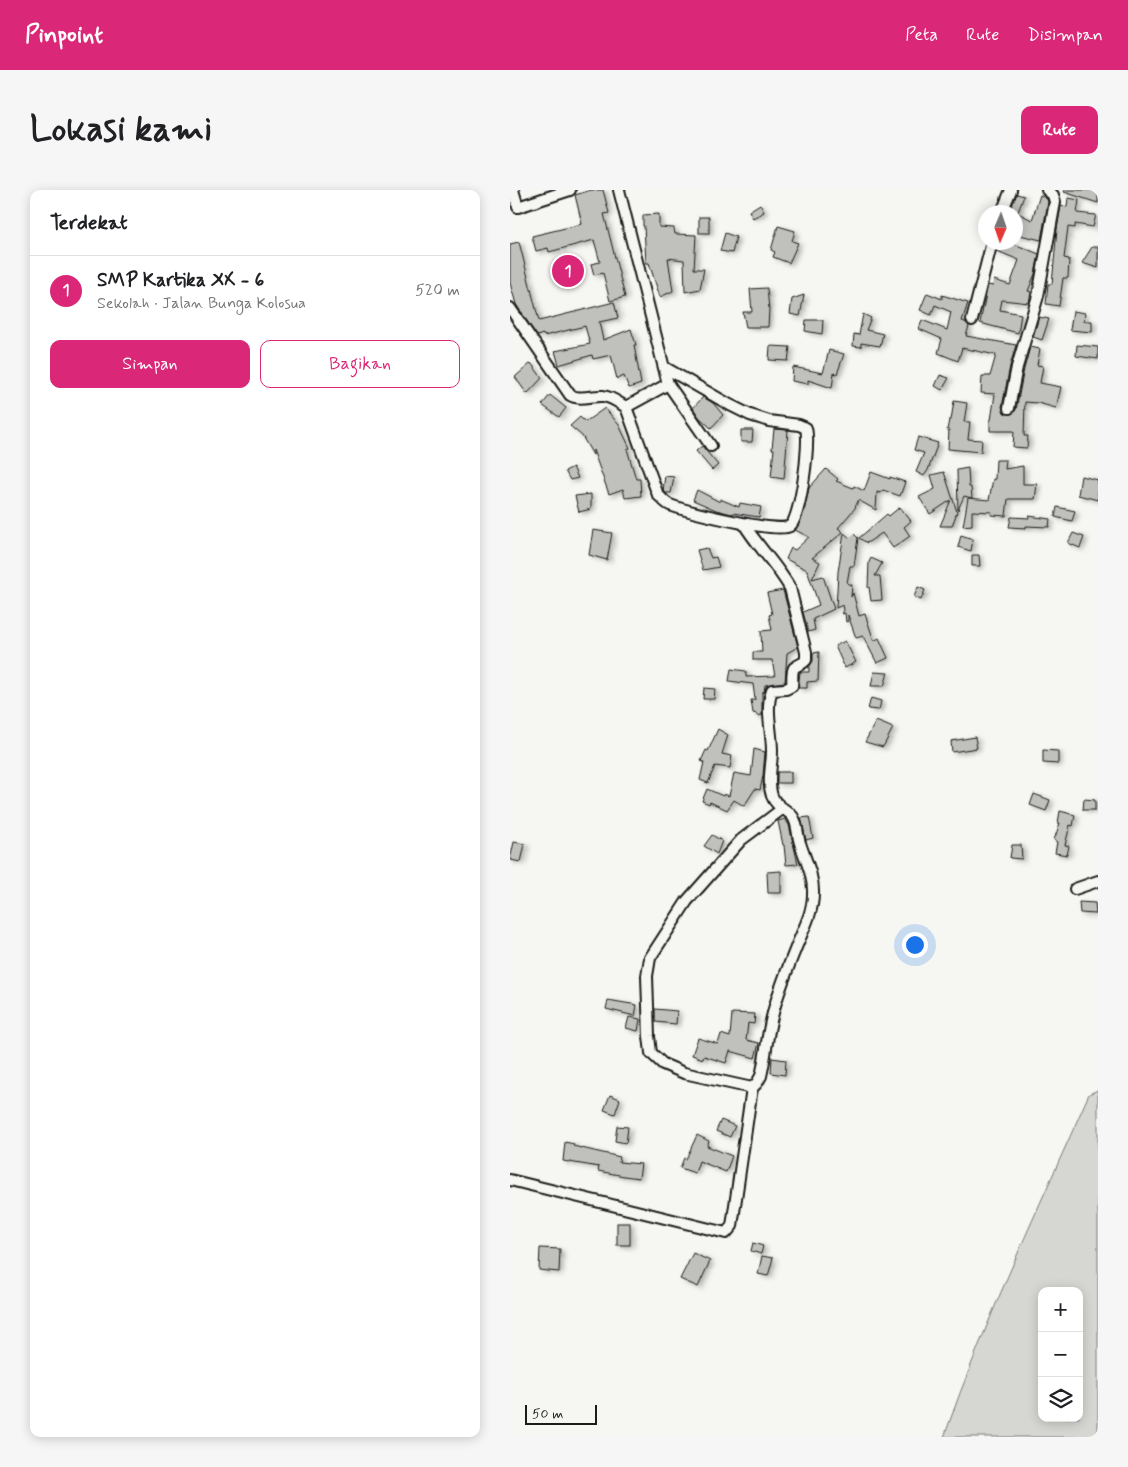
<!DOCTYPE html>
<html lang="id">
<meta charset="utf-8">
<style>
body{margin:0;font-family:Mynerve,sans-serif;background:#f6f6f6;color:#202124}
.controls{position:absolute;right:15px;bottom:15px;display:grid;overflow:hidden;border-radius:10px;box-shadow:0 2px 12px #0003}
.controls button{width:45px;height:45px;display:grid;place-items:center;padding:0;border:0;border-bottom:1px solid #e0e0e0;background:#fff;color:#202124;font:25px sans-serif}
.compass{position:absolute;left:468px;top:15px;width:45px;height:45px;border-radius:50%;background:#fff;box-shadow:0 2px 12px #0003;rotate:182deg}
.scale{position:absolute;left:15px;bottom:12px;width:72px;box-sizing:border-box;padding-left:5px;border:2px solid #1c1c1c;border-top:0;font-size:14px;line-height:18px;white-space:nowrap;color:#1c1c1c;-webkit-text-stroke:4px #f6f6f2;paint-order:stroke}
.you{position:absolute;left:404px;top:754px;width:18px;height:18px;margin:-12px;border:4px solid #fff;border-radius:50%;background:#1a73e8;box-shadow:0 0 0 8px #1a73e833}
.badge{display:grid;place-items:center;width:32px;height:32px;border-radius:50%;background:#db2777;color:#fff;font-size:16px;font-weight:700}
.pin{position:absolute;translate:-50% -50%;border:2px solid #fff;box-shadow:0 1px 5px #0006}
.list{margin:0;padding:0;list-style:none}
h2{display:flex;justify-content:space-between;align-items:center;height:65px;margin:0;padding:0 20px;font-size:21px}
h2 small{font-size:16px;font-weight:400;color:#757577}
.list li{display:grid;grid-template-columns:32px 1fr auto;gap:15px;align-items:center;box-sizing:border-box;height:70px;padding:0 20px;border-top:1px solid #e0e0e0}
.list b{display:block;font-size:19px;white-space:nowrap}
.list p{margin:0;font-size:16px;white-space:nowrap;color:#757577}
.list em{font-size:16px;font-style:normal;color:#757577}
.actions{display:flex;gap:10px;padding:15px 20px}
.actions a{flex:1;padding:11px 0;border:1px solid #db2777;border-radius:10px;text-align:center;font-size:18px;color:#db2777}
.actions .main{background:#db2777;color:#fff}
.icon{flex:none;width:28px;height:28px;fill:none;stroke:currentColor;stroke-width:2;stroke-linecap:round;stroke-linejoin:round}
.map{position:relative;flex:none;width:588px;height:1247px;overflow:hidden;border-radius:10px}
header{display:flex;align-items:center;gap:30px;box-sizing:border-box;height:70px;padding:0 25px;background:#db2777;color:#fff}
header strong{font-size:24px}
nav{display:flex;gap:28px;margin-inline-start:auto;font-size:18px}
.intro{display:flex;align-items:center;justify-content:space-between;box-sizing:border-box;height:120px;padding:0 30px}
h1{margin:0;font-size:35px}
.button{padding:12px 22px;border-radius:10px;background:#db2777;color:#fff;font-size:18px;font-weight:700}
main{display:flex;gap:30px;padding:0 30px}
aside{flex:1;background:#fff;border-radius:10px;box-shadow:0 2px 12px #0003}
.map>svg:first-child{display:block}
.green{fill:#d6d6d2;stroke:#797977;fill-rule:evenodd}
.building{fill:#c0c0bd;stroke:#1c1c1c;filter:url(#shadow)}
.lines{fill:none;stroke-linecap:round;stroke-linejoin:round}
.street-casing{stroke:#1c1c1c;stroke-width:14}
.street{stroke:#f6f6f2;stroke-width:10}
</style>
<header>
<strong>Pinpoint</strong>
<nav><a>Peta</a><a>Rute</a><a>Disimpan</a></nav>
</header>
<div class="intro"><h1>Lokasi kami</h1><a class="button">Rute</a></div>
<main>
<aside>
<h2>Terdekat<small></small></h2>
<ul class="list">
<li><span class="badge">1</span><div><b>SMP Kartika XX - 6</b><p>Sekolah · Jalan Bunga Kolosua</p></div><em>520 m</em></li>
</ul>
<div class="actions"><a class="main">Simpan</a><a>Bagikan</a></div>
</aside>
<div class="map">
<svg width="588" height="1247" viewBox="0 0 588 1247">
<defs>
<filter id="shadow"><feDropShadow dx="3.5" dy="2" stdDeviation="2.5" flood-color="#0004"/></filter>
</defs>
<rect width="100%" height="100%" fill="#f6f6f2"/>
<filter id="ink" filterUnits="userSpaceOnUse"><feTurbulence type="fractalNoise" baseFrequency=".02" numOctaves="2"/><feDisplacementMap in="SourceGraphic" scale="10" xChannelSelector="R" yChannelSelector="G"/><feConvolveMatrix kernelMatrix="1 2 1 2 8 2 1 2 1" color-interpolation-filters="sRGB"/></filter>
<g filter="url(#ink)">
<path class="green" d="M588 900V1247H434C475 1130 529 1017 579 904ZM532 1101H569V1228H532Z"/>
<g class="building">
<polygon points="81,0 93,0 99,23 94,24 115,107 100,111 93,83 84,85 81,74 90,72 84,50 39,62 38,58 26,61 22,46 72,34 65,5"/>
<polygon points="555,0 588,0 588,13 554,2"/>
<polygon points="507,4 514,6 508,22 506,22 522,30 530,5 537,9 538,12 531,50 506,44 506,22 499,22"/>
<polygon points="558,8 569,10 567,23 586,25 583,37 565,34 565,38 558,37 554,68 559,69 558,88 553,88 549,116 536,114 538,94 542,94 547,39 551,16 557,17"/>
<polygon points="250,14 254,22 243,28 239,21"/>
<polygon points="149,24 149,37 164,38 165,44 186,45 184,79 194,79 190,99 175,102 174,70 158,68 163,101 150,107 139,73 136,73 134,36 133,36 133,25"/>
<rect x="189" y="27" width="10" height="16"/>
<polygon points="268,36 285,41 282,51 288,53 279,73 263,67 265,62 261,60"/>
<polygon points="215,43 226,47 222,63 210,61"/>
<polygon points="9,52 29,131 104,112 108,128 89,132 93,150 121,139 126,155 124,155 131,194 119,198 114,186 107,189 101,165 83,169 82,165 49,175 45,161 80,154 75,136 34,146 33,144 27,146 13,125 12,122 11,122 6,114 0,93 0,54"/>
<polygon points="489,52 499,52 529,64 525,84 518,101 521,102 519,113 492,110 490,120 511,124 508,143 470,133 478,95 483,96 484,90 500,95 509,70 487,61"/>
<polygon points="582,57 588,57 588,78 572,73"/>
<polygon points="257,98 259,119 258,137 236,137 233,122 242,122 240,99"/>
<polygon points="417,103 432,109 432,105 458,113 452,131 455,132 459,136 456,146 506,155 500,176 492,217 495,223 502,224 506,220 514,179 520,157 530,159 527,175 533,176 530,193 551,197 546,218 528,213 515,212 514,246 518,246 517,258 503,257 504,241 480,241 480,230 481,230 485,204 471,203 472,186 480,186 486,165 452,158 448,171 428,163 432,149 409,139 412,130 437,140 441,122 425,115 421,125 410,120"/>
<polygon points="294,105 290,126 280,124 282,109"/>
<polygon points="563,121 575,123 574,131 582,131 582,142 560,140"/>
<polygon points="353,124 361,128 356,140 373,144 370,156 351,153 351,157 343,156 344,144 349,145"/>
<polygon points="529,127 539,129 532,150 523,147"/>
<polygon points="296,130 313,130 312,144 295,141"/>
<polygon points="567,155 588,157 588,169 566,166"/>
<polygon points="260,156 280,157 278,171 259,170"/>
<polygon points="319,160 334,164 327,184 324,183 322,198 298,190 298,194 282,191 283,177 313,183"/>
<polygon points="21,173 32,188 17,204 5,187"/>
<polygon points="430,185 439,188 432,200 425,196"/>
<polygon points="40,205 56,218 49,227 32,215"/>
<polygon points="193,207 203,213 213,225 201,238 189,227 183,218"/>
<polygon points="444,211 457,213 454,232 460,232 458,249 472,250 471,262 438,259 439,240 437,240 439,230 441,230"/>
<polygon points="95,218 109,235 120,258 117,259 126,289 130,289 131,306 115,308 113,299 99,304 83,260 83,265 72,246 60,236 70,227 75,232"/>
<polygon points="264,239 278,240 274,289 261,287 264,259 262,259"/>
<polygon points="231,240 243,240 242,252 231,252"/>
<polygon points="408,247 428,253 418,280 414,286 406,282 414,263 404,260"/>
<polygon points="192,256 208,275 202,280 186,261"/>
<polygon points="486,270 496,270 495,279 513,276 513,294 527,294 525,309 498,309 496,326 481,325 482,322 462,321 462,335 453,336 458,308 479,310 483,289 485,289"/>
<polygon points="63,277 68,288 60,290 55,281"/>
<polygon points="458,278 459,297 461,297 462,308 454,306 448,320 447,280"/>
<polygon points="316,279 328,289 326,291 343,298 344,296 354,301 361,282 380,289 380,287 395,292 390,306 373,300 371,303 367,302 366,320 348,310 345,318 328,338 333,342 302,368 310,372 302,389 313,386 324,419 303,429 305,440 298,442 293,422 309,415 297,380 276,369 281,358 285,360 299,347 285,340 290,332 294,321 299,298"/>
<polygon points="434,282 447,322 442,336 430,336 441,310 420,324 409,307 425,299 421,285"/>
<polygon points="155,286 164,287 161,303 156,303 153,300"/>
<polygon points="571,286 588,290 588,310 568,305"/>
<polygon points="187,300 210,312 210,309 229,317 230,313 251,317 249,327 223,323 222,324 206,320 183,310"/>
<polygon points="81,304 81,319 69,322 65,306"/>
<polygon points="390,317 401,331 394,337 400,346 383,358 372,343 357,353 349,348 377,324 379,326"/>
<polygon points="547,317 565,321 562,331 545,327"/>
<polygon points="519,326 540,329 539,337 516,336 516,338 499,337 501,327 519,328"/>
<polygon points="83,340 102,343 97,370 79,365"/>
<polygon points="334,343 340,348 344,344 348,348 344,376 340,376 337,393 342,395 341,407 343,403 349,426 355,424 364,451 369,448 378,468 367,473 353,446 346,448 338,425 338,431 336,432 335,423 332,424 334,420 333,415 326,418 328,382"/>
<polygon points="563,343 574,347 570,358 558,353"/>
<polygon points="451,345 463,349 461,361 448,357"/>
<polygon points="197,358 201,368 206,367 209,377 193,380 187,360"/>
<polygon points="462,365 469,365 470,376 462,376"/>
<polygon points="361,368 372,373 365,386 370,386 372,410 361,411 359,397 358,398 359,372"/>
<polygon points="408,397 415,400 411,410 404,407"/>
<polygon points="273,400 288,457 277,463 275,492 255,495 254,502 252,502 252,525 247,526 247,524 243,523 241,510 245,510 243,494 219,491 221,479 236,481 236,487 265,486 262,470 243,470 243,462 252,462 251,441 262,440 259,425 262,424 257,403"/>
<polygon points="335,451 346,472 335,478 325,456"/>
<polygon points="309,462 308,491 297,492 297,498 288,498 290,482 299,482 299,477 303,471 303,463"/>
<polygon points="364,482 378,483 374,496 361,496"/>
<polygon points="194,498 205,499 204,509 193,509"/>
<polygon points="361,508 371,511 369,520 358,519"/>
<polygon points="366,531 383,538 373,557 355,552"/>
<polygon points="208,539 218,545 212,564 222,566 220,578 205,576 198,593 190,590 194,572 191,571 196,560 198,561"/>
<polygon points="465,547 467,558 442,562 441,551"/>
<polygon points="244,559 255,562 253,586 250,600 245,599 234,616 224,610 217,620 200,612 199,614 192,611 197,599 213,606 214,604 219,606 224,583 241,586"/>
<polygon points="533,560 548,561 548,574 533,573"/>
<rect x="267" y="582" width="14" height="11"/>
<polygon points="524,604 540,610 536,621 520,615"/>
<polygon points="574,609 585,610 585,620 573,620"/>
<polygon points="550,621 565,625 563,636 560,635 555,655 559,656 557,665 545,663 547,652 544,650 550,633 548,633"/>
<polygon points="299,627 303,648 296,650 291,628"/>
<polygon points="275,629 279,635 288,674 276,675 274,655 273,655 268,631"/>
<polygon points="202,645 212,651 207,664 194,656"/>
<polygon points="4,652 15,654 11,672 0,670"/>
<polygon points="502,655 511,655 512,669 500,668"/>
<polygon points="271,681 271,703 258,703 257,682"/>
<polygon points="569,712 585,713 586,724 570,723"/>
<polygon points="98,810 127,815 125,826 96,819"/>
<polygon points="145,819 167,821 166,834 145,832"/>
<polygon points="222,823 245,824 244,834 238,833 236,850 249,853 245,868 220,861 216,873 194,866 193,869 182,865 188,848 208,854 211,844 220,847"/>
<polygon points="119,827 130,829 128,841 116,838"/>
<polygon points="262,868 276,870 275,885 261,883"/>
<polygon points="100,905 110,909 105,924 94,920"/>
<polygon points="211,930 225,936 220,947 206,941"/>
<polygon points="107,936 118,937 116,953 105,951"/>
<polygon points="187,945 199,951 197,956 222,966 216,982 189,971 185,983 170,978 174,968 176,969"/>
<polygon points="55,952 64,954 63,956 110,967 109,972 131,974 129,988 114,986 88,981 89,977 53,971"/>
<rect x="107" y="1033" width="13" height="22"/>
<polygon points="243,1053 253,1056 251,1064 241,1061"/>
<polygon points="30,1058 50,1059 49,1082 29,1080"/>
<polygon points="183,1063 200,1071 188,1097 170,1089"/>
<polygon points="252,1066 263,1068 258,1086 248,1084"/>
</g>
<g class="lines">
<g class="street-casing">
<g id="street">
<polyline points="3,0 8,17 60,0"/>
<path d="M109 0 158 194 116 217 148 305C152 308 155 313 160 315 176 321 267 344 280 336 291 327 300 253 296 238L289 235 259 231 240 225 220 215 154 177"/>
<polyline points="492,22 501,0"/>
<path d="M0 118 60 205C70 211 82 205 93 206 102 207 109 213 116 217"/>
<polyline points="462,130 482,52"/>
<polyline points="158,194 201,256"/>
<polyline points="499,218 507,177 528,106 545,12 543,5 537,0"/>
<path d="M234 334C248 357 267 375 280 398L296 462V470C293 474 287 475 284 478 281 482 283 492 282 496L276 499 262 500C255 519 262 541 262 561 262 575 257 592 262 606 266 617 277 619 283 627 288 634 287 645 290 653 295 669 304 686 303 704 303 722 294 738 287 755 279 775 268 802 263 823 257 844 256 865 251 886L247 893 242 898"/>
<polyline points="565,699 588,691"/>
<polyline points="0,990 216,1043 222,1036 242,898 174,883 153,874 141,863 139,846 137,786 140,768 177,711 231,650 272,619"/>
</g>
</g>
<use href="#street" class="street"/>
</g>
</g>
</svg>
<div class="controls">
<button>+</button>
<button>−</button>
<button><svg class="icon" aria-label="layers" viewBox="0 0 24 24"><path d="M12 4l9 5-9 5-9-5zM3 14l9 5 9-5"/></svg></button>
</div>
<svg class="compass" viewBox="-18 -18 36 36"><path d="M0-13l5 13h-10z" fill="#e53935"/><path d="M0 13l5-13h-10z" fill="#757577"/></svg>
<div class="scale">50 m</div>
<div class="you"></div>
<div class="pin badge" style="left:58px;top:81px">1</div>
</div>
</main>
